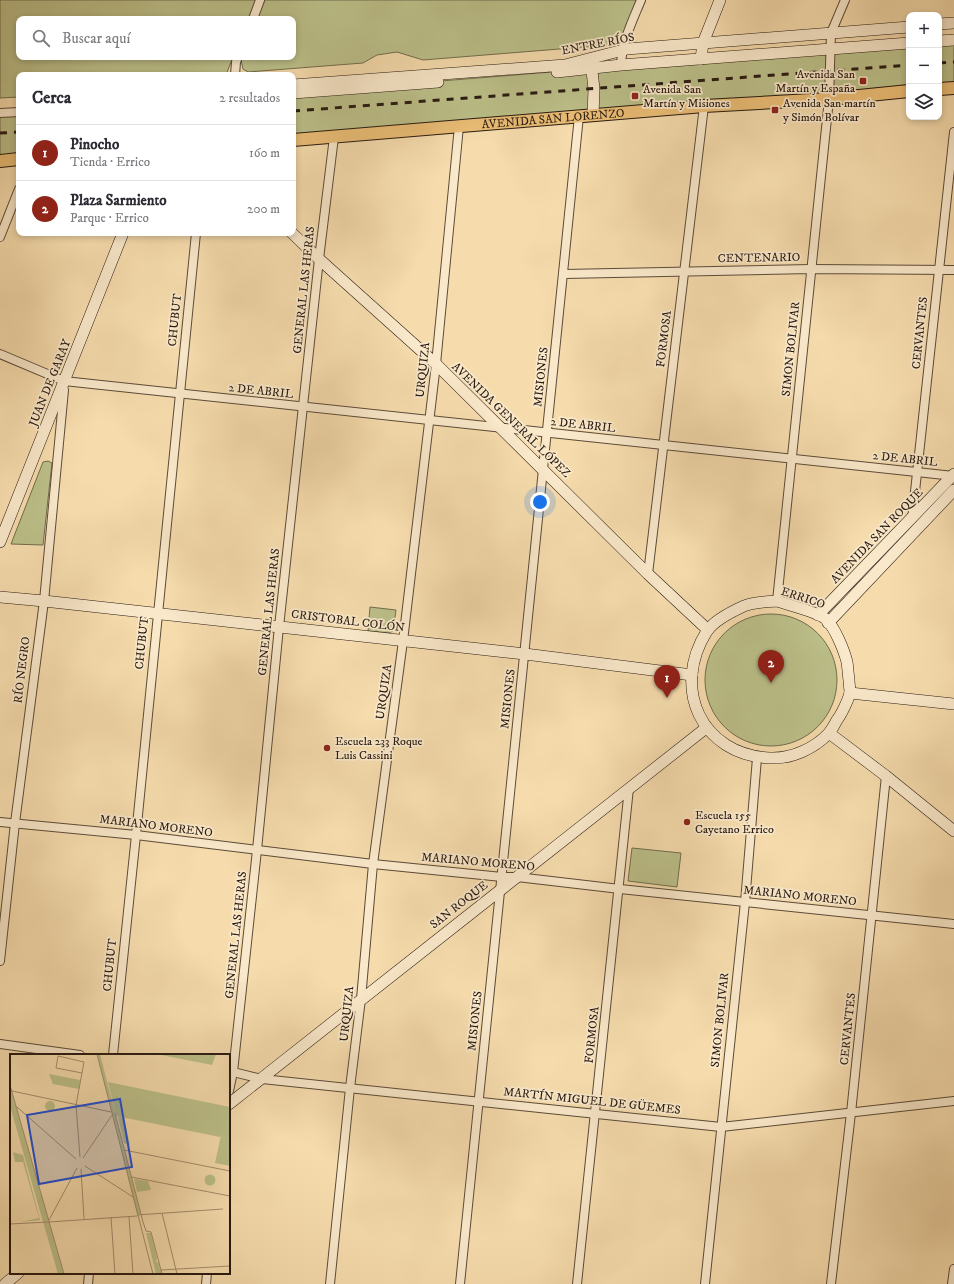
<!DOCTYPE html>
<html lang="es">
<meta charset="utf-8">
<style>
body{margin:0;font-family:"IM FELL DW Pica",serif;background:#f2f2f3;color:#2b2b33}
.controls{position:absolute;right:12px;top:12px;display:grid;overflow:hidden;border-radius:8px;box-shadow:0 2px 6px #0003}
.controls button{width:36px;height:36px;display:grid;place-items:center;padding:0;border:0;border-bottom:1px solid #e1e1e2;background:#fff;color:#2b2b33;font:20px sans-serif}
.you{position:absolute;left:540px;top:502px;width:14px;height:14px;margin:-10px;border:3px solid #fff;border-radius:50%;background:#1a73e8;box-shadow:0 0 0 6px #1a73e833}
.badge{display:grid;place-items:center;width:26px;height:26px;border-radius:50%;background:#8f2418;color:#fff;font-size:13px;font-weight:700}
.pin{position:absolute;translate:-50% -33px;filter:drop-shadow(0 1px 2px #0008)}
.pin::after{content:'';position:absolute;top:21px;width:14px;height:12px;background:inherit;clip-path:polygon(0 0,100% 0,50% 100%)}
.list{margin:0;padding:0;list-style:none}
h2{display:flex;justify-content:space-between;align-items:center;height:52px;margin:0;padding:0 16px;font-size:17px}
h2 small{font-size:13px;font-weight:400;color:#7c7c81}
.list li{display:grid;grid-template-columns:26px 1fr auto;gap:12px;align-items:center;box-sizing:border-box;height:56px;padding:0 16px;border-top:1px solid #e1e1e2}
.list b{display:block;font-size:15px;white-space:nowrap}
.list p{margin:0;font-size:13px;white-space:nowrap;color:#7c7c81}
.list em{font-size:13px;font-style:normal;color:#7c7c81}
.icon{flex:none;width:22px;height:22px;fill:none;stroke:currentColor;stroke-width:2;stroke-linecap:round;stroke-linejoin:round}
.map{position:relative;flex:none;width:954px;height:1284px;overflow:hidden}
.search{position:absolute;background:#fff;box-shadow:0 2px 6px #0003;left:16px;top:16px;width:280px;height:44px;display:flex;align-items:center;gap:10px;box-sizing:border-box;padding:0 14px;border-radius:8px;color:#7c7c81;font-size:15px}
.panel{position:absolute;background:#fff;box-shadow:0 2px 6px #0003;left:16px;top:72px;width:280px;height:164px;border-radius:8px}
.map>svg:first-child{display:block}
.green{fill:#bcc08a;stroke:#726c4e}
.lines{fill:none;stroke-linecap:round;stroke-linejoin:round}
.street-casing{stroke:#5c4a38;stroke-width:10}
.secondary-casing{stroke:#281911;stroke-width:12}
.primary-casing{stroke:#281911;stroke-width:14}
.street{stroke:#f9e8ca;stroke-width:8}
.secondary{stroke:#f9e8ca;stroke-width:11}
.primary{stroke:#ebbe76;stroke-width:12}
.rail{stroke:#281911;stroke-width:3;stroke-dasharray:7 7;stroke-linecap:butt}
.poi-dot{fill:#8f2418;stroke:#f9e8ca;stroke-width:1.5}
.labels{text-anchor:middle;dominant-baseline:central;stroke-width:3.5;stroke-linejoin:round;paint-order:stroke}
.street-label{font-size:12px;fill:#281911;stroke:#f9e8ca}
.poi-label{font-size:12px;fill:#281911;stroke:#f9e8ca;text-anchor:start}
.inset-road{fill:none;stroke:#a48e6f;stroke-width:1}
.view{fill:#1d4ed8;fill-opacity:0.15;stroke:#1d4ed8;stroke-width:2}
.inset-edge{fill:none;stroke:#281911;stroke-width:2}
</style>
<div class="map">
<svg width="954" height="1284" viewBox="0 0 954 1284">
<rect width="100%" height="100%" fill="#f6dcad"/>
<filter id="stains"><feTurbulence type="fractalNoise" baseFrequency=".005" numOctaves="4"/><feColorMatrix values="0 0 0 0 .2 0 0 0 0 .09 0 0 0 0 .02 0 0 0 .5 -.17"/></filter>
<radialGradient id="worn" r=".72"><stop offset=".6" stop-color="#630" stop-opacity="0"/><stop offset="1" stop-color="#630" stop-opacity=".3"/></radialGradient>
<g class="green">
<polygon points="0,0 256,0 248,19 19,19 19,57 233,57 226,75 19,75 19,97 0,98"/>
<polygon points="265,0 638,0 623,38 617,43 609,45 423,60 397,52 377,55 363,63 248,72 243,69 241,60 242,57 293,57 293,19 257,19"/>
<polygon points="954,40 954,88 939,89 939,41"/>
<polygon points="909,43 909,91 293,140 293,93"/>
<polygon points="19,112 19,159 0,161 0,113"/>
<polygon points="48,461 52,463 43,545 11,544 43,462"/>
<polygon points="370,607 396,610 393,631 389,633 368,631"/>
<circle cx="771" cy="680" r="66"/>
<polygon points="632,848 681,853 677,887 628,881"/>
</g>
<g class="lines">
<g class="street-casing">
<g id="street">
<polyline points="253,19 260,0"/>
<path d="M621 65C622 42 632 22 641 0"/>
<polyline points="235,75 236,62 238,57"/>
<polyline points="0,113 19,112"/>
<polyline points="0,237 19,189"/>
<polyline points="564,274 811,269 954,270"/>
<polyline points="0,354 64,381 954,476"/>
<polyline points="912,519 954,132"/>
<polyline points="648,574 704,106"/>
<polyline points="777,601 829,99 831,33 845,0"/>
<polyline points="0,822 136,835 373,864 502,877 517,877 620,889 954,924"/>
<polyline points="0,961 15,823 44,601 64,390"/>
<polyline points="0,1044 80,1055"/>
<polyline points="113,1055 136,835 196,233"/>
<polyline points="229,1071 262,1079 721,1127 954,1101"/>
<polyline points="229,1091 233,1072 257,850 279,627 319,259 334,137"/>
<polyline points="88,1284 89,1273"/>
<polyline points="206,1284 207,1273"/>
<polyline points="330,1284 350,1088 361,999 373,864 403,641 436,364 459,126"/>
<polyline points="460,1284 579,116"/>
<polyline points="577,1284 629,788"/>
<polyline points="705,1284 745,902 757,758"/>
<polyline points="831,1284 851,1113 886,776"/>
<polyline points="952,1284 954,1269"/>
</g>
</g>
<g class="secondary-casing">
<g id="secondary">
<polyline points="939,24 954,23"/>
<polyline points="939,41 954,40"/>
<polyline points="701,59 703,43 720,0"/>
<polyline points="591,62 594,89 593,115"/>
<polyline points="557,72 621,65 909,43"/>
<polyline points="293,85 565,65 627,49 909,27"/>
<polyline points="293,93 438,82"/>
<polyline points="292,233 319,259 436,364 648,574 708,630"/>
<polyline points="0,542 123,233"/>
<polyline points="0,597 44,601 525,654 692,675"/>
<path d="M777 601C789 605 818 612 826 619 835 628 844 650 847 662 848 668 848 674 849 680 849 684 850 689 850 692 849 699 841 715 837 720 835 724 832 729 829 733 814 749 791 759 770 758 701 755 671 688 707 631 714 621 733 611 744 606 754 602 767 602 777 601Z"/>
<polyline points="818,615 954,474"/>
<polyline points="828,623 954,490"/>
<polyline points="850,693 954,704"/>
<polyline points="829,733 886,776 954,831"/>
<polyline points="229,1104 706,728"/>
<polyline points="5,1284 18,1273"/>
</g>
</g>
<g class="primary-casing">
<g id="primary">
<polyline points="939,89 954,88"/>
<path id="s1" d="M293 140 704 106 829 99 909 91"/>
<polyline points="0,161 19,159"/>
</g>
</g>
<use href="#street" class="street"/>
<use href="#secondary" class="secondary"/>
<use href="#primary" class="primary"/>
<g class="rail">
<polyline points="939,63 954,62"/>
<polyline points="293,111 909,65"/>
<polyline points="0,133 19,132"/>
</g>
</g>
<g class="poi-dot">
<rect x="859" y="77" width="8" height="8" rx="2"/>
<rect x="631" y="92" width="8" height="8" rx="2"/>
<rect x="771" y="106" width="8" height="8" rx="2"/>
<circle cx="327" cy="748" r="4"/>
<circle cx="687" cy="822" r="4"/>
</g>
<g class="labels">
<g class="street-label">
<text transform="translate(598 44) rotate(-11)">ENTRE RÍOS</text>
<text stroke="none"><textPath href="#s1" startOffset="261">AVENIDA SAN LORENZO</textPath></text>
<text transform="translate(759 258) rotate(-1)">CENTENARIO</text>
<text transform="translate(304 290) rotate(-84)">GENERAL LAS HERAS</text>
<text transform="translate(175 320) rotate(-84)">CHUBUT</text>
<text transform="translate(920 333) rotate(-84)">CERVANTES</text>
<text transform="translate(664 339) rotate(-83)">FORMOSA</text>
<text transform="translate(791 349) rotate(-84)">SIMON BOLIVAR</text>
<text transform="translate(423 370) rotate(-84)">URQUIZA</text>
<text transform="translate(541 377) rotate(-84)">MISIONES</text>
<text transform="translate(50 383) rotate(-68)">JUAN DE GARAY</text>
<text transform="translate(261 391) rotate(6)">2 DE ABRIL</text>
<text transform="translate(511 420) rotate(44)">AVENIDA GENERAL LÓPEZ</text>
<text transform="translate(583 425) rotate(6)">2 DE ABRIL</text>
<text transform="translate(905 459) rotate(6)">2 DE ABRIL</text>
<text transform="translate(877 536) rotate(-46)">AVENIDA SAN ROQUE</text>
<text transform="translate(803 598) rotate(18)">ERRICO</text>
<text transform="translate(269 612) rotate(-84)">GENERAL LAS HERAS</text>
<text transform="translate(348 621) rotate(7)">CRISTOBAL COLÓN</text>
<text transform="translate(142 643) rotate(-84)">CHUBUT</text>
<text transform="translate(22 670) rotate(-83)">RÍO NEGRO</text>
<text transform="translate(384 692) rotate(-82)">URQUIZA</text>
<text transform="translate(508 699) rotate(-84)">MISIONES</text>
<text transform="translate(156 826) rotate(7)">MARIANO MORENO</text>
<text transform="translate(478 862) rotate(5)">MARIANO MORENO</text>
<text transform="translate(800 896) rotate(6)">MARIANO MORENO</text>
<text transform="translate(459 905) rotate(-38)">SAN ROQUE</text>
<text transform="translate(236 935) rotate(-84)">GENERAL LAS HERAS</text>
<text transform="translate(110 965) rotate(-84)">CHUBUT</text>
<text transform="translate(347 1014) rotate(-84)">URQUIZA</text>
<text transform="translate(720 1020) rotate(-84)">SIMON BOLIVAR</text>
<text transform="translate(475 1021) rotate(-84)">MISIONES</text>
<text transform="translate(848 1029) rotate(-84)">CERVANTES</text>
<text transform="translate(592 1035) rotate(-84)">FORMOSA</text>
<text transform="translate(592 1101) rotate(6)">MARTÍN MIGUEL DE GÜEMES</text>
</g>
<g class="poi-label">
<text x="855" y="74" text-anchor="end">Avenida San<tspan x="855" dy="14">Martín y España</tspan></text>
<text x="643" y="89">Avenida San<tspan x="643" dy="14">Martín y Misiones</tspan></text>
<text x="783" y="103">Avenida San martín<tspan x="783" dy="14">y Simón Bolívar</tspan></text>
<text x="335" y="741">Escuela 233 Roque<tspan x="335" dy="14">Luis Cassini</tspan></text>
<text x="695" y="815">Escuela 155<tspan x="695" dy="14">Cayetano Errico</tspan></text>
</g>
</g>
<g transform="translate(10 1054)">
<rect width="220" height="220" fill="#f6dcad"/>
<path d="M87 0H90L131 160H127ZM146 0H206L202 11ZM39 20 70 26 69 35 43 30ZM98 28 220 53V112L205 109 211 81 210 83 106 62ZM0 31 54 220H48L0 52ZM35 52a5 5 0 1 1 10 0a5 5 0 1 1-10 0ZM108 63 114 64 120 91 114 89ZM3 98 13 101 30 166 11 168 29 164 13 108H5ZM194.5 126a5.5 5.5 0 1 1 11 0a5.5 5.5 0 1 1-11 0ZM124 125 138 127 141 136 127 138ZM136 179H141L147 204 146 208H148L152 220H146Z" fill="#bcc08a"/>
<path class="inset-road" d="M87 0 143 220M48 2 74 8 66 51 70 103M48 2 46 14 72 19M0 31 54 220M2 37 101 58M7 53 66 105M105 59 133 168 136 177 141 178 152 220M114 96 220 117M73 104 102 61M75 112 123 143M71 115 74 165M121 123 220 142M152 159 167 220M127 161 213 155M101 163 105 220M119 163 123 220M39 166 67 114M39 168 127 162M0 170 39 168M151 216 220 212"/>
<path class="view" d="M110 45 122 113 29 130 17 61Z"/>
<rect width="220" height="220" class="inset-edge"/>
</g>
<rect width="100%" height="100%" filter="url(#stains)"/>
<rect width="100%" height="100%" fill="url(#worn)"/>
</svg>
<div class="controls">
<button>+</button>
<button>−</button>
<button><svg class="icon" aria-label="layers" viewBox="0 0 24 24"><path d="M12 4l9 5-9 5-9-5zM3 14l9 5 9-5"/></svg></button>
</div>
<div class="you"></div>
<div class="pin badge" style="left:667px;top:698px">1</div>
<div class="pin badge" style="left:771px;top:683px">2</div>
<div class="search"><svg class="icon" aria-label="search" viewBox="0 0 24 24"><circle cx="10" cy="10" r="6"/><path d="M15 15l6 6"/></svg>Buscar aquí</div>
<section class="panel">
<h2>Cerca<small>2 resultados</small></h2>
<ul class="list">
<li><span class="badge">1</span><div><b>Pinocho</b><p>Tienda · Errico</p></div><em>160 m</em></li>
<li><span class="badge">2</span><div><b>Plaza Sarmiento</b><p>Parque · Errico</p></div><em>200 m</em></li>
</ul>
</section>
</div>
